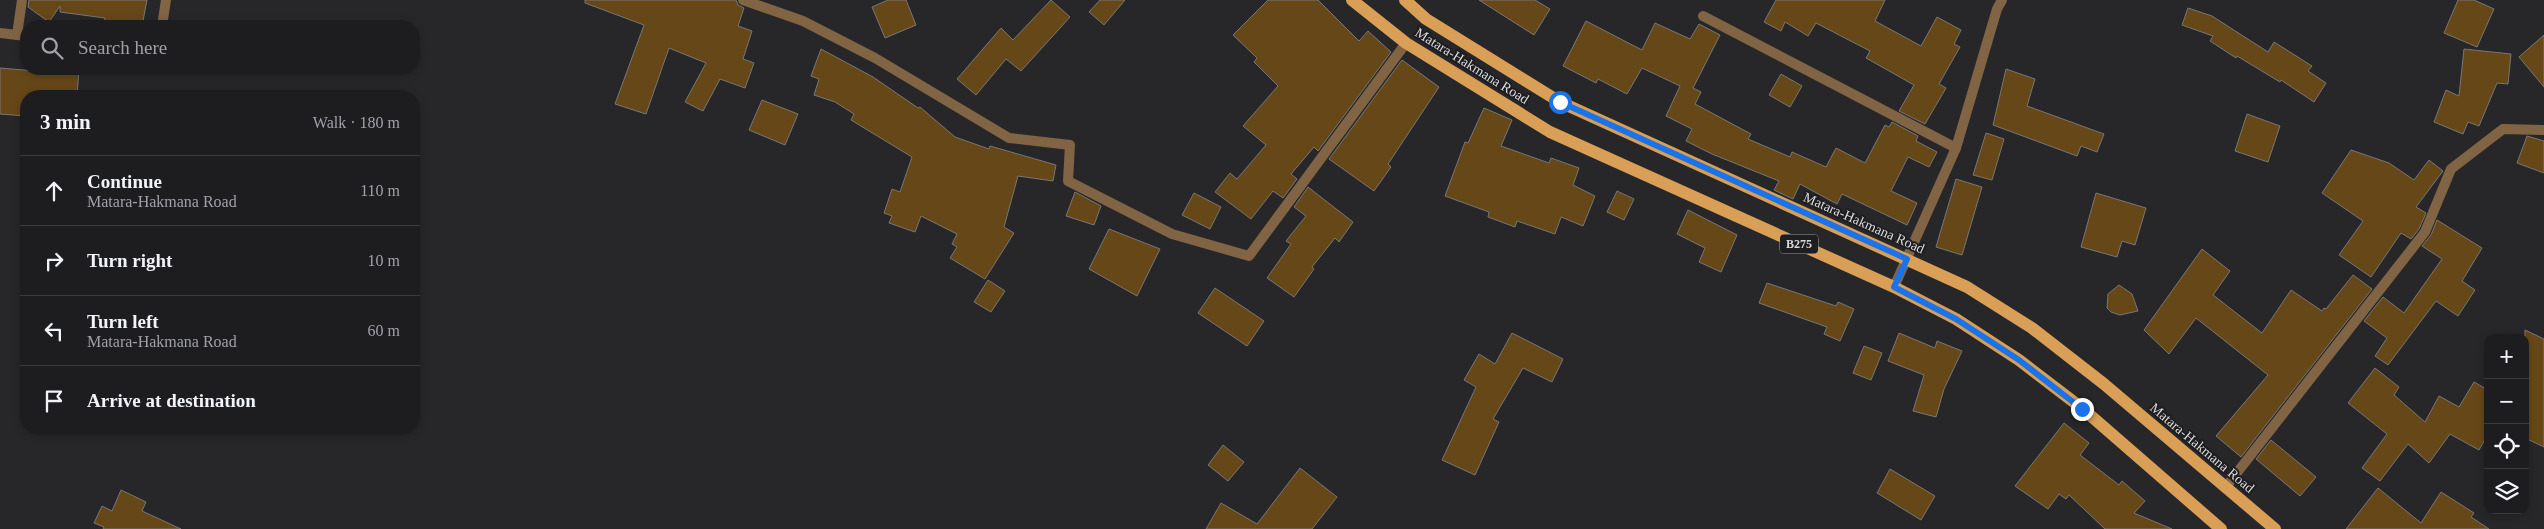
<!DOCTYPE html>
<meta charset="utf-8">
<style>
body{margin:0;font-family:Georgia,serif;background:#2a2a2d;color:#f1f3f6}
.controls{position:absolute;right:15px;bottom:15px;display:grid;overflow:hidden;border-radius:10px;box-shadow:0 2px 8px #0003}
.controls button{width:45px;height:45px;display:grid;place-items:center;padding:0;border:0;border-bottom:1px solid #3b3b3e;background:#1d1d20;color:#f1f3f6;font:25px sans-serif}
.stop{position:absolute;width:15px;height:15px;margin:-11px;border:4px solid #1a73e8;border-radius:50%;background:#fff}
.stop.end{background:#1a73e8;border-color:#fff;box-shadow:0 1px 5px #0008}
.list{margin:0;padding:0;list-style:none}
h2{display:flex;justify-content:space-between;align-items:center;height:65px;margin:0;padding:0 20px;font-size:21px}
h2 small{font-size:16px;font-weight:400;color:#a0a2a5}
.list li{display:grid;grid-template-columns:32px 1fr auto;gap:15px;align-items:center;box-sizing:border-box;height:70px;padding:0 20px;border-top:1px solid #3b3b3e}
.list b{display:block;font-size:19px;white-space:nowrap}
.list p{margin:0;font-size:16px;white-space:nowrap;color:#a0a2a5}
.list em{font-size:16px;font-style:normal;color:#a0a2a5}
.icon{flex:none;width:28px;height:28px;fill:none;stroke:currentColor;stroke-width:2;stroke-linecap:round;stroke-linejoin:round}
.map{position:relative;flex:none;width:2544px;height:529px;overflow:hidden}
.search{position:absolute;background:#1d1d20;box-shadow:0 2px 8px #0003;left:20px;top:20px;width:400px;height:55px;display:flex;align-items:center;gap:12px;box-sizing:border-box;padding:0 18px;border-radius:20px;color:#a0a2a5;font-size:19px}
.panel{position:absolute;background:#1d1d20;box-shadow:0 2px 8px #0003;left:20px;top:90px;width:400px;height:345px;border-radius:20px}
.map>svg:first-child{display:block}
.building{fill:#664718;stroke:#797774}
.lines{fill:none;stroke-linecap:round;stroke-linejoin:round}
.minor{stroke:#816443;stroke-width:10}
.primary{stroke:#da9f56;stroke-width:12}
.route{stroke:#1a73e8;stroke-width:6}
.labels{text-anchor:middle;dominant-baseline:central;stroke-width:4;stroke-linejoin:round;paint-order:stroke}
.shield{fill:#1e1e20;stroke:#a2a2a4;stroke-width:1}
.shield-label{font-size:12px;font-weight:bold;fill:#dadadc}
.street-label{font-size:14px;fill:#dadadc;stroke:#1e1e20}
</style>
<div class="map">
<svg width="2544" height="529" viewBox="0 0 2544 529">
<rect width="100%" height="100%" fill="#27272a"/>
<g class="building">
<polygon points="29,0 147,0 142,26 104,24 105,18 60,12 60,6 49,22 28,7"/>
<polygon points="585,0 736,0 738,5 744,8 738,26 752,31 743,59 754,63 745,88 720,79 703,111 685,102 706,63 669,48 646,114 615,104 644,25 585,3"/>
<polygon points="888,0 906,0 916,25 885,38 872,7"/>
<polygon points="1051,0 1070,17 1021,71 1006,59 976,95 957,79 1001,28 1013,40"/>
<polygon points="1100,0 1125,0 1104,25 1089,12"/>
<polygon points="1268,0 1318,0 1359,41 1368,31 1391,52 1318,151 1314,147 1291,174 1297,179 1283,198 1273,191 1251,219 1215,192 1230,173 1237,179 1266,145 1243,126 1278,86 1254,62 1257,58 1233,35"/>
<polygon points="1479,0 1535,0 1550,9 1534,35"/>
<polygon points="1776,0 1885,0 1875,21 1921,46 1937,17 1961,30 1954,44 1960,47 1939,84 1946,88 1925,124 1899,111 1914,85 1866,58 1870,51 1816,23 1808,36 1785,22 1781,31 1764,22"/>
<polygon points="2458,0 2474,0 2494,9 2477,47 2444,33"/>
<polygon points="2188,8 2212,16 2268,52 2274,42 2312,66 2308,71 2326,83 2314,102 2281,80 2280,82 2237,56 2236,58 2210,41 2213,36 2182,25"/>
<polygon points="1586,21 1642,50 1655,23 1690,39 1699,24 1720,35 1693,88 1701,92 1695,104 1751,134 1748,139 1790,157 1792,152 1826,167 1836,148 1865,163 1885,125 1889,127 1892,122 1918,136 1916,141 1937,152 1929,167 1908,157 1891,191 1917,203 1907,225 1842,194 1837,204 1800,184 1793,199 1774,190 1779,181 1712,154 1686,141 1692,129 1666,116 1680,86 1642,68 1627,94 1598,79 1596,83 1563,66"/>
<polygon points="2544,35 2544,87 2519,57"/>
<polygon points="821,49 873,77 918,108 920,107 955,137 989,149 990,146 1056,165 1053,181 1018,176 1004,227 1014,233 985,279 950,258 957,247 952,244 957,234 921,216 915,232 889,223 892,216 884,213 892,189 900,192 912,157 851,120 854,114 835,102 814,95 819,79 811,76"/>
<polygon points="2464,49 2511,54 2508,84 2497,83 2479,126 2468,122 2463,134 2434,122 2446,90 2459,96"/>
<polygon points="1402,60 1439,87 1388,164 1391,167 1374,191 1329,159"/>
<polygon points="0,68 47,72 47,69 79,69 77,96 26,96 26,116 0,114"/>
<polygon points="2006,69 2035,79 2027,106 2104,134 2097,152 2081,146 2077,156 1993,125"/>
<polygon points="1781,74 1802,86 1790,107 1769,95"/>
<polygon points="762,100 798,114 785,145 749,130"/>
<polygon points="1484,108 1512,120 1501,146 1549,163 1551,158 1579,168 1573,185 1595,196 1583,226 1561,217 1555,234 1517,221 1515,227 1488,217 1489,212 1445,196 1465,142 1468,143"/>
<polygon points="2247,114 2280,126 2268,162 2235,151"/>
<polygon points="1986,133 2004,139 1992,180 1973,175"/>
<polygon points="2527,136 2544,141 2544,173 2517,163"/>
<polygon points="2351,150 2389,163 2414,180 2429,160 2443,171 2416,207 2426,213 2419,229 2411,239 2401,233 2371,277 2339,255 2363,221 2322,193"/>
<polygon points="1956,179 1982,187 1962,255 1936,247"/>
<polygon points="1308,187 1353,222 1339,242 1335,238 1312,267 1314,269 1294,297 1267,278 1291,244 1286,241 1306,216 1294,207"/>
<polygon points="1617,191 1634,199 1624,220 1607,212"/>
<polygon points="1075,192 1101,206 1094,225 1066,216"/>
<polygon points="1194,193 1221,207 1210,229 1182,215"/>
<polygon points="2096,193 2146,208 2135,245 2122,241 2117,257 2081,247"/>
<polygon points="1688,210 1737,235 1721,272 1699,262 1705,248 1677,234"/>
<polygon points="2437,220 2482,248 2462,281 2475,290 2458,316 2436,301 2388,365 2375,356 2387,338 2364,321 2383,297 2404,313 2442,259 2422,246 2431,235"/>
<polygon points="1109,229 1160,249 1137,296 1089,269"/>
<polygon points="2202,249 2230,271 2213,295 2262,333 2291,290 2322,311 2324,308 2326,309 2353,275 2372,289 2241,457 2216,436 2268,375 2196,318 2169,354 2144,330"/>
<polygon points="988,280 1005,291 991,312 974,302"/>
<polygon points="1767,283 1836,306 1838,302 1854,309 1840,341 1824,334 1827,327 1759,303"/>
<polygon points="2119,285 2132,294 2138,311 2120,315 2111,312 2107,308 2108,294"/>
<polygon points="1215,288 1264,321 1247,346 1198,313"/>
<polygon points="2525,330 2544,339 2544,447 2525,438"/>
<polygon points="1512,333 1563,359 1552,382 1523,368 1493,419 1499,422 1475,475 1442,460 1476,387 1464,380 1479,354 1495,364"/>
<polygon points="1899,333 1935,348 1937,341 1962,351 1944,389 1936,417 1913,411 1924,375 1888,361"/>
<polygon points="1864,346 1882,353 1871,380 1853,373"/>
<polygon points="2375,368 2399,387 2394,395 2425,422 2439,396 2459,407 2474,382 2488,390 2488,434 2479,450 2450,434 2429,463 2408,444 2380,481 2362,468 2387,434 2348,403"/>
<polygon points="2064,423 2089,443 2080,455 2119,485 2122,481 2145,501 2134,513 2172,529 2105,529 2069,495 2066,499 2059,494 2048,509 2015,486"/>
<polygon points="2271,440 2316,477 2300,496 2256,459"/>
<polygon points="1223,445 1244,462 1228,481 1208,465"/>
<polygon points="1300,468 1337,497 1312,529 1206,529 1221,503 1257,524"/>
<polygon points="1890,469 1935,496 1921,520 1877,493"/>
<polygon points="2378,488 2421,523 2441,492 2474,513 2471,517 2489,529 2346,529"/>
<polygon points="121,490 146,502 142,511 181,529 103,529 104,527 94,523 102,506 112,511"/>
</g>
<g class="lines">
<g class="minor">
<polyline points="743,0 803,21 875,58 1009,138 1070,145 1068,181 1172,234 1249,256 1406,43"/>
<polyline points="1703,16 1956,148"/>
<polyline points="162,26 166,0"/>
<polyline points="0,33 26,36"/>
<polyline points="17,35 22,0"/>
<polyline points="1894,287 1956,148 1997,9 2002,0"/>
<polyline points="2225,488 2425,232 2451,169 2503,129 2544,130"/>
</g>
<g class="primary">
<polyline points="1352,0 1406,43 1550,132 1894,287 1956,319 2019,360 2083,409 2221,529"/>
<polyline points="1405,0 1426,19 1560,102 1967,287 2032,328 2104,384 2275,529"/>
</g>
</g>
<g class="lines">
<polyline class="route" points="1560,102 1907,259 1894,287 1956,319 2019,360 2082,409"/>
</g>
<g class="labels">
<rect class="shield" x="1780" y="234.5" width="38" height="19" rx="4"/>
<g class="shield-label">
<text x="1799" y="244">B275</text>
</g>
<g class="street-label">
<text transform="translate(1472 66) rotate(32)">Matara-Hakmana Road</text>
<text transform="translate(1864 223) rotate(24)">Matara-Hakmana Road</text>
<text transform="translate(2202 448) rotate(40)">Matara-Hakmana Road</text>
</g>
</g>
</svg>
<div class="controls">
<button>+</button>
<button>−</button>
<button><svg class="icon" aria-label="locate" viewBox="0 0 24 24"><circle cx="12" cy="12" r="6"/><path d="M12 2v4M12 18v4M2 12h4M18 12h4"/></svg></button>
<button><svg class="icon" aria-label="layers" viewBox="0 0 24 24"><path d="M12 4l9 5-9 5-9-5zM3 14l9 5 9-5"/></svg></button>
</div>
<div class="stop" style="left:1560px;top:102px"></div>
<div class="stop end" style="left:2082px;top:409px"></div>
<div class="search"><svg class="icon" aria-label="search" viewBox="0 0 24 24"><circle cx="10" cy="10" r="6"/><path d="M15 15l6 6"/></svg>Search here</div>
<section class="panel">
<h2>3 min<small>Walk · 180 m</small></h2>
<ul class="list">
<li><svg class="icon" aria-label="ahead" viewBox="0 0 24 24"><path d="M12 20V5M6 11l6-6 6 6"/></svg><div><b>Continue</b><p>Matara-Hakmana Road</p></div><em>110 m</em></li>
<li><svg class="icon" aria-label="right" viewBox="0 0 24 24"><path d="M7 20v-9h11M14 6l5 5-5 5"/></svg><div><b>Turn right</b></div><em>10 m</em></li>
<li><svg class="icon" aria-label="left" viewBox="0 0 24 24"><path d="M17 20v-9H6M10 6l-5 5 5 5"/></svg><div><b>Turn left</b><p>Matara-Hakmana Road</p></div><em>60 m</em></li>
<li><svg class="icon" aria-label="arrive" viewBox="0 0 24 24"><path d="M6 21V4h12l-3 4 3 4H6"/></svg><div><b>Arrive at destination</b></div></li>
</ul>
</section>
</div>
